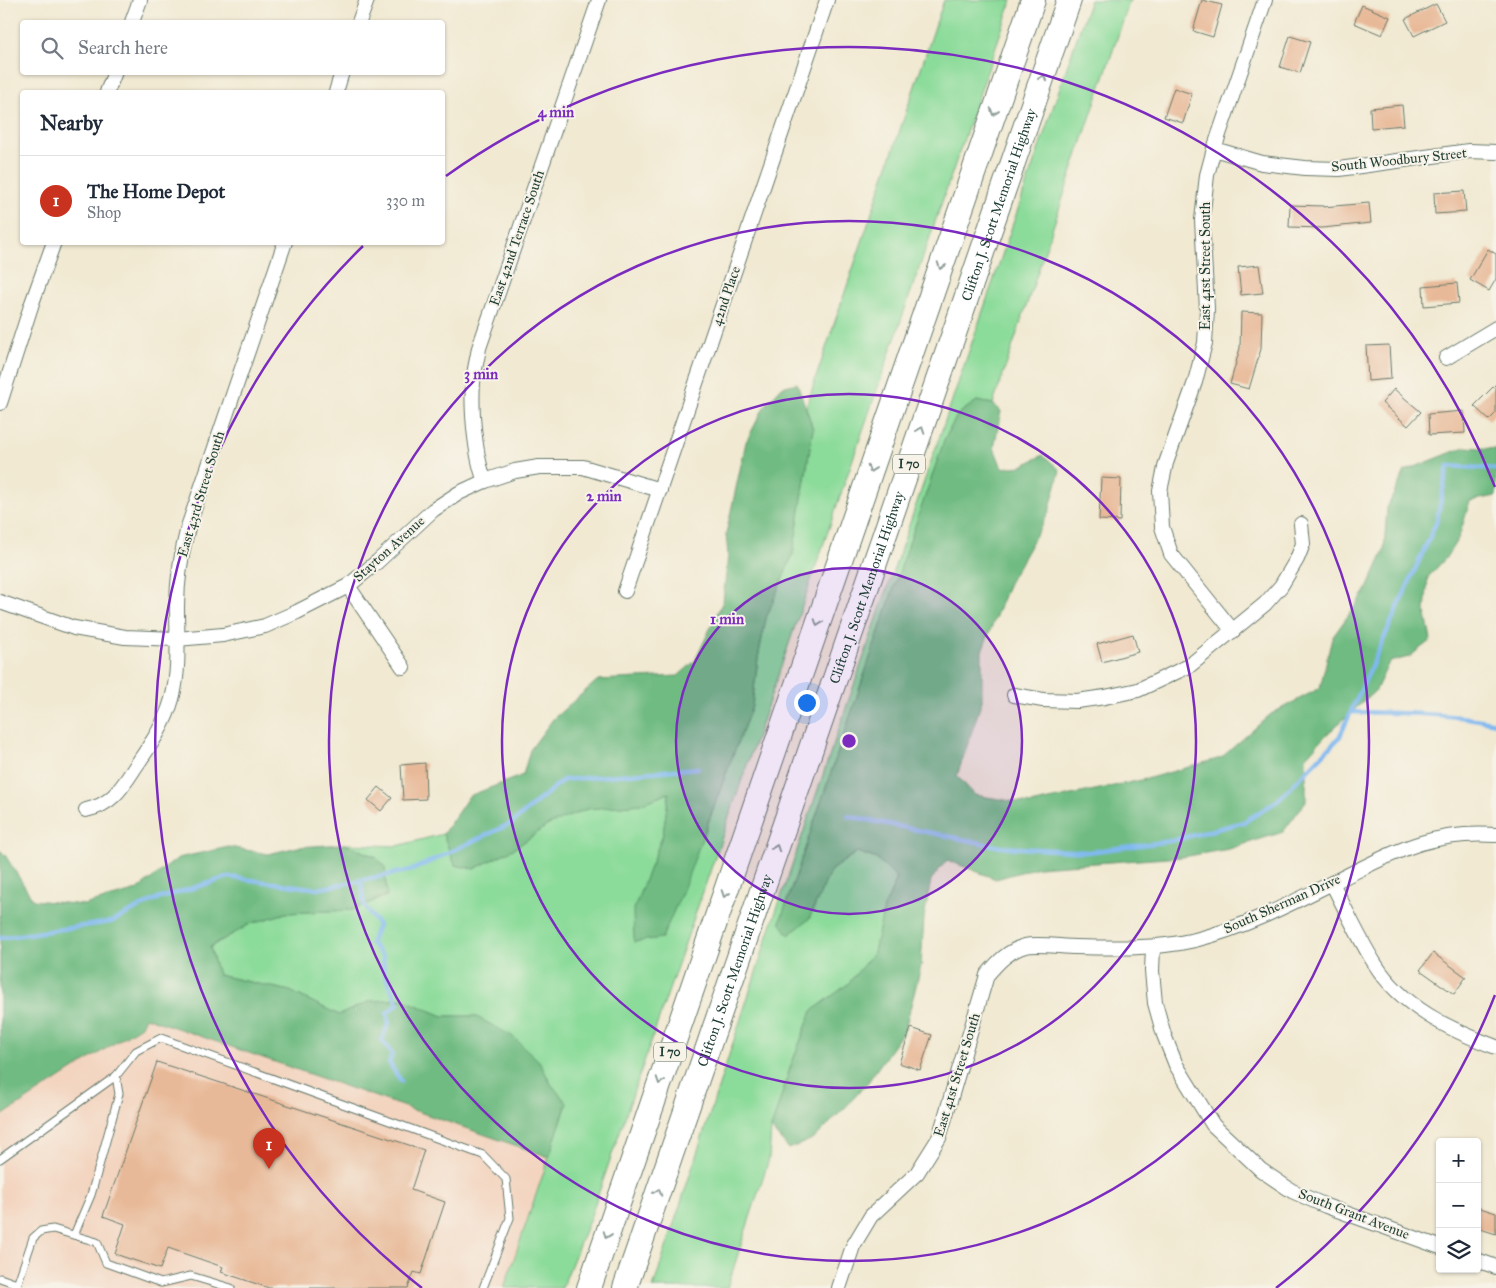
<!DOCTYPE html>
<meta charset="utf-8">
<style>
body{margin:0;font-family:"IM FELL Great Primer",serif;background:#f6f6f7;color:#1f2937}
.controls{position:absolute;right:15px;bottom:15px;display:grid;overflow:hidden;border-radius:5px;box-shadow:0 1px 4px #0004}
.controls button{width:45px;height:45px;display:grid;place-items:center;padding:0;border:0;border-bottom:1px solid #e0e1e3;background:#fff;color:#1f2937;font:25px sans-serif}
.you{position:absolute;left:806px;top:702px;width:18px;height:18px;margin:-12px;border:4px solid #fff;border-radius:50%;background:#1a73e8;box-shadow:0 0 0 8px #1a73e833}
.badge{display:grid;place-items:center;width:32px;height:32px;border-radius:50%;background:#c8321e;color:#fff;font-size:16px;font-weight:700}
.pin{position:absolute;translate:-50% -41px;filter:drop-shadow(0 1px 2px #0008)}
.pin::after{content:'';position:absolute;top:26px;width:18px;height:15px;background:inherit;clip-path:polygon(0 0,100% 0,50% 100%)}
.list{margin:0;padding:0;list-style:none}
h2{display:flex;justify-content:space-between;align-items:center;height:65px;margin:0;padding:0 20px;font-size:21px}
h2 small{font-size:16px;font-weight:400;color:#747a83}
.list li{display:grid;grid-template-columns:32px 1fr auto;gap:15px;align-items:center;box-sizing:border-box;height:90px;padding:0 20px;border-top:1px solid #e0e1e3}
.list b{display:block;font-size:19px;white-space:nowrap}
.list p{margin:0;font-size:16px;white-space:nowrap;color:#747a83}
.list em{font-size:16px;font-style:normal;color:#747a83}
.icon{flex:none;width:28px;height:28px;fill:none;stroke:currentColor;stroke-width:2;stroke-linecap:round;stroke-linejoin:round}
.map{position:relative;flex:none;width:1496px;height:1288px;overflow:hidden}
.search{position:absolute;background:#fff;box-shadow:0 1px 4px #0004;left:20px;top:20px;width:425px;height:55px;display:flex;align-items:center;gap:12px;box-sizing:border-box;padding:0 18px;border-radius:5px;color:#747a83;font-size:19px}
.panel{position:absolute;background:#fff;box-shadow:0 1px 4px #0004;left:20px;top:90px;width:425px;height:155px;border-radius:5px}
.map>svg:first-child{display:block}
.built{fill:#f3d4bf}
.green{fill:#8bdb9a;stroke:#558c67}
.forest{fill:#70bb82;stroke:#487c5b}
.lines{fill:none;stroke-linecap:round;stroke-linejoin:round}
.stream{stroke:#80b9f0;stroke-width:4.5}
.building{fill:#e8b998}
.lane-casing{stroke:#68796b;stroke-width:9}
.street-casing{stroke:#68796b;stroke-width:16}
.highway-casing{stroke:#68796b;stroke-width:26}
.lane{stroke:#fff;stroke-width:7}
.street{stroke:#fff;stroke-width:14}
.highway{stroke:#fff;stroke-width:24}
.oneway{stroke:#8f9e9a}
.ring{fill:none;stroke:#7b2cbf;stroke-width:2.5}
.labels{text-anchor:middle;dominant-baseline:central;stroke-width:4;stroke-linejoin:round;paint-order:stroke}
.shield{fill:#f7f3e8;stroke:#60746a;stroke-width:1}
.shield-label{font-size:12px;font-weight:bold;fill:#1f3d34}
.street-label{font-size:14px;fill:#1f3d34;stroke:#f7f3e8}
.centre{fill:#7b2cbf;stroke:#f7f3e8;stroke-width:2.5}
.ring-label{font-size:15px;text-anchor:middle;font-weight:bold;fill:#7b2cbf;stroke:#f7f3e8;stroke-width:4;stroke-linejoin:round;paint-order:stroke}
</style>
<div class="map">
<svg width="1496" height="1288" viewBox="0 0 1496 1288">
<rect width="100%" height="100%" fill="#f7f3e8"/>
<filter id="ink" filterUnits="userSpaceOnUse"><feTurbulence type="fractalNoise" baseFrequency=".02" numOctaves="2"/><feDisplacementMap in="SourceGraphic" scale="10" xChannelSelector="R" yChannelSelector="G"/><feConvolveMatrix kernelMatrix="1 2 1 2 8 2 1 2 1" color-interpolation-filters="sRGB"/></filter>
<filter id="wash" filterUnits="userSpaceOnUse"><feTurbulence type="fractalNoise" baseFrequency=".0096" numOctaves="4" result="noise"/><feDisplacementMap in="SourceGraphic" scale="20" xChannelSelector="R" yChannelSelector="G"/><feGaussianBlur stdDeviation="1.12" result="paint"/><feColorMatrix in="noise" values="0 0 0 0 0 0 0 0 0 0 0 0 0 0 0 0 0 1.4 0 .05"/><feComposite in="paint" operator="in"/></filter>
<g filter="url(#wash)">
<rect width="100%" height="100%" fill="#f1e9d2"/>
<polygon class="built" points="145,1016 549,1157 504,1288 0,1288 0,1109"/>
<g class="green">
<polygon points="944,0 1012,0 590,1218 562,1288 504,1288 567,1104 551,1084 539,1061 475,1016 443,1016 401,999 371,1001 339,1015 290,991 218,975 210,947 250,924 286,913 352,910 387,896 376,857 344,844 397,846 443,834 455,865 474,869 515,848 548,825 587,809 641,804 669,793 663,834 633,911 705,832 731,760 752,706 758,658 766,618 793,554 813,429 806,407"/>
<polygon points="1090,0 1130,0 993,404 977,401 958,414 945,438 780,922 809,919 831,870 857,852 877,859 897,878 884,908 874,952 848,984 812,1011 791,1065 771,1129 769,1159 727,1288 653,1288 773,920"/>
</g>
<g class="forest">
<polygon points="797,383 813,429 793,554 766,618 758,658 752,706 731,760 683,890 662,938 634,942 633,911 663,834 669,793 641,804 587,809 548,825 515,848 474,869 455,865 443,834 469,796 523,775 530,750 553,719 598,680 678,676 695,661 723,601 728,555 726,534 746,442 764,407 782,387"/>
<polygon points="977,401 993,404 1001,411 994,448 1002,468 1022,466 1043,455 1060,470 1049,512 1009,583 982,651 982,701 957,776 975,795 1030,804 1146,779 1221,758 1271,714 1320,688 1332,638 1366,591 1384,551 1387,508 1405,471 1465,447 1496,449 1496,496 1470,501 1459,537 1445,559 1428,577 1425,611 1431,640 1409,657 1389,662 1376,690 1326,735 1306,757 1306,801 1283,832 1229,849 1182,857 1038,867 996,879 947,860 931,880 924,918 921,966 905,1029 868,1082 844,1109 815,1138 789,1149 771,1129 791,1065 812,1011 848,984 874,952 884,908 897,878 877,859 857,852 831,870 809,919 789,935 780,922 945,438 958,414"/>
<polygon points="344,844 376,857 385,866 387,895 352,910 286,913 250,924 210,947 218,975 290,991 339,1015 371,1001 402,999 443,1016 475,1016 512,1036 539,1061 551,1084 567,1103 549,1157 145,1017 141,1026 0,1117 0,850 5,855 33,900 84,905 137,890 178,858 229,847 268,854 298,847"/>
</g>
<g class="lines">
<g class="stream">
<path d="M1351 712C1399 713 1449 713 1496 723"/>
<polyline points="848,816 1001,847 1088,852 1171,841 1244,822 1277,801 1339,738 1436,523 1448,466 1496,469"/>
<polyline points="361,880 364,905 378,925 371,943 383,957 384,973 398,1004 387,1013 389,1022 382,1040 392,1054 389,1063 401,1081"/>
<polyline points="0,938 111,922 154,900 229,877 318,889 412,870 512,823 563,780 698,768"/>
</g>
</g>
<g id="blocks">
<g class="building">
<polygon points="1202,0 1222,5 1213,37 1193,31"/>
<polygon points="1436,4 1445,21 1414,36 1405,19"/>
<polygon points="1362,5 1390,17 1382,35 1354,23"/>
<polygon points="1290,36 1310,42 1300,73 1280,67"/>
<polygon points="1174,88 1192,94 1183,123 1164,117"/>
<polygon points="1402,105 1404,125 1371,128 1370,108"/>
<polygon points="1464,191 1466,212 1435,214 1434,193"/>
<polygon points="1369,203 1371,223 1322,228 1289,227 1290,205 1323,206 1323,207"/>
<polygon points="1488,249 1496,254 1496,279 1489,291 1470,280"/>
<polygon points="1259,265 1263,293 1241,295 1238,267"/>
<polygon points="1457,283 1459,303 1424,306 1423,286"/>
<polygon points="1241,312 1262,313 1261,349 1249,389 1230,384 1240,348"/>
<polygon points="1389,345 1391,379 1368,381 1366,346"/>
<polygon points="1496,384 1496,413 1489,420 1474,406"/>
<polygon points="1394,389 1421,412 1408,426 1382,403"/>
<polygon points="1464,411 1465,433 1429,435 1428,414"/>
<polygon points="1101,478 1121,479 1120,521 1099,520"/>
<polygon points="1133,634 1138,652 1102,662 1097,644"/>
<polygon points="425,763 426,799 403,800 401,765"/>
<polygon points="379,787 392,798 381,811 368,800"/>
<polygon points="1433,953 1466,977 1454,994 1420,970"/>
<polygon points="911,1028 932,1035 920,1070 899,1063"/>
<polygon points="157,1062 424,1150 411,1190 445,1202 421,1274 414,1272 408,1288 269,1288 221,1272 223,1267 168,1248 160,1269 115,1254 125,1224 103,1216"/>
<polygon points="1477,1207 1496,1213 1496,1234 1477,1228"/>
</g>
</g>
</g>
<g filter="url(#ink)">
<use href="#blocks" fill-opacity="0" stroke="#68796b" stroke-width="1"/>
<g class="lines">
<g class="lane-casing">
<g id="lane">
<polyline points="0,1159 116,1076"/>
<polyline points="74,1235 91,1195 119,1094 116,1076 136,1051 161,1038 483,1155 506,1179 510,1218 483,1288"/>
<polyline points="0,1278 17,1284"/>
<polyline points="16,1288 33,1238 41,1231 53,1229 97,1242 106,1263 161,1283 191,1276 231,1288"/>
</g>
</g>
<g class="street-casing">
<g id="street">
<polyline points="132,22 140,0"/>
<polyline points="359,22 367,0"/>
<polyline points="107,92 115,72"/>
<polyline points="336,92 342,72"/>
<polyline points="1214,149 1262,163 1305,168 1339,169 1469,151 1496,152"/>
<polyline points="1446,358 1496,328"/>
<polyline points="0,403 32,303 54,242"/>
<path d="M485 481C475 457 471 409 473 383 474 371 477 360 479 348L599 0"/>
<polyline points="348,586 403,667"/>
<polyline points="625,591 827,0"/>
<polyline points="0,602 74,628 125,637 177,639 223,635 265,626 297,612 348,586 377,562 433,510 459,493 485,481 515,471 539,467 583,467 660,490"/>
<polyline points="1233,631 1171,554 1162,527 1160,491 1166,463 1195,382 1205,343 1207,309 1202,220 1207,175 1214,149 1265,0"/>
<polyline points="1014,695 1043,700 1077,701 1105,697 1138,690 1189,666 1265,604 1281,586 1297,559 1303,544 1301,524"/>
<path d="M86 810C111 805 121 789 134 769 149 747 165 725 172 699 180 670 177 637 177 607 177 580 181 554 188 527L285 242"/>
<path d="M1332 883C1346 910 1359 939 1375 964 1402 1007 1450 1030 1496 1047"/>
<polyline points="1153,947 1152,971 1155,1003 1164,1035 1176,1065 1213,1125 1261,1170 1292,1191 1326,1206 1440,1247"/>
<polyline points="1477,1260 1496,1267"/>
<path d="M839 1288 853 1246 871 1216 917 1173 939 1138 987 975C998 962 1008 951 1025 946 1036 943 1063 947 1075 947 1115 948 1156 949 1195 940 1243 928 1288 905 1332 883 1390 855 1428 830 1496 835"/>
</g>
</g>
<g class="highway-casing">
<g id="highway">
<polyline points="589,1288 1033,0"/>
<path id="s1" d="M625 1288 1069 0"/>
</g>
</g>
<use href="#lane" class="lane"/>
<use href="#street" class="street"/>
<use href="#highway" class="highway"/>
</g>
<defs><path id="oneway-chevron" d="M-2-3.5L2.5 0L-2 3.5" fill="none" stroke-width="1.6" stroke-linecap="round" stroke-linejoin="round" transform="scale(1.25)"/></defs>
<g class="oneway">
<use href="#oneway-chevron" transform="translate(1043 78) rotate(-71)"/>
<use href="#oneway-chevron" transform="translate(994 112) rotate(109)"/>
<use href="#oneway-chevron" transform="translate(941 266) rotate(109)"/>
<use href="#oneway-chevron" transform="translate(921 430) rotate(-71)"/>
<use href="#oneway-chevron" transform="translate(871 469) rotate(109)"/>
<use href="#oneway-chevron" transform="translate(818 623) rotate(109)"/>
<use href="#oneway-chevron" transform="translate(776 848) rotate(-71)"/>
<use href="#oneway-chevron" transform="translate(725 894) rotate(109)"/>
<use href="#oneway-chevron" transform="translate(660 1081) rotate(109)"/>
<use href="#oneway-chevron" transform="translate(658 1192) rotate(-71)"/>
<use href="#oneway-chevron" transform="translate(607 1235) rotate(109)"/>
</g>
</g>
<circle cx="849" cy="741" r="173" fill="#7b2cbf" fill-opacity=".12"/>
<g class="ring">
<circle cx="849" cy="741" r="173"/>
<circle cx="849" cy="741" r="347"/>
<circle cx="849" cy="741" r="520"/>
<path d="M1495 995A694 694 0 0 1 1276 1288M422 1288A694 694 0 0 1 363 246M446 176A694 694 0 0 1 1495 487"/>
</g>
<g class="labels">
<g class="shield">
<rect x="893" y="454.5" width="32" height="19" rx="4"/>
<rect x="654" y="1042.5" width="32" height="19" rx="4"/>
</g>
<g class="shield-label">
<text x="909" y="464">I 70</text>
<text x="670" y="1052">I 70</text>
</g>
<g class="street-label">
<text transform="translate(1399 160) rotate(-6)">South Woodbury Street</text>
<text stroke="none"><textPath href="#s1" startOffset="1146">Clifton J. Scott Memorial Highway</textPath></text>
<text transform="translate(517 238) rotate(-71)">East 42nd Terrace South</text>
<text transform="translate(1205 266) rotate(-90)">East 41st Street South</text>
<text transform="translate(726 296) rotate(-71)">42nd Place</text>
<text transform="translate(201 494) rotate(-73)">East 43rd Street South</text>
<text transform="translate(389 549) rotate(-42)">Stayton Avenue</text>
<text stroke="none"><textPath href="#s1" startOffset="741">Clifton J. Scott Memorial Highway</textPath></text>
<text transform="translate(1282 904) rotate(-24)">South Sherman Drive</text>
<text stroke="none"><textPath href="#s1" startOffset="336">Clifton J. Scott Memorial Highway</textPath></text>
<text transform="translate(957 1075) rotate(-73)">East 41st Street South</text>
<text transform="translate(1354 1214) rotate(21)">South Grant Avenue</text>
</g>
</g>
<circle cx="849" cy="741" r="8" class="centre"/>
<g class="ring-label">
<text x="556" y="117">4 min</text>
<text x="481" y="379">3 min</text>
<text x="604" y="501">2 min</text>
<text x="727" y="624">1 min</text>
</g>
</svg>
<div class="controls">
<button>+</button>
<button>−</button>
<button><svg class="icon" aria-label="layers" viewBox="0 0 24 24"><path d="M12 4l9 5-9 5-9-5zM3 14l9 5 9-5"/></svg></button>
</div>
<div class="you"></div>
<div class="pin badge" style="left:269px;top:1169px">1</div>
<div class="search"><svg class="icon" aria-label="search" viewBox="0 0 24 24"><circle cx="10" cy="10" r="6"/><path d="M15 15l6 6"/></svg>Search here</div>
<section class="panel">
<h2>Nearby<small></small></h2>
<ul class="list">
<li><span class="badge">1</span><div><b>The Home Depot</b><p>Shop</p></div><em>330 m</em></li>
</ul>
</section>
</div>
